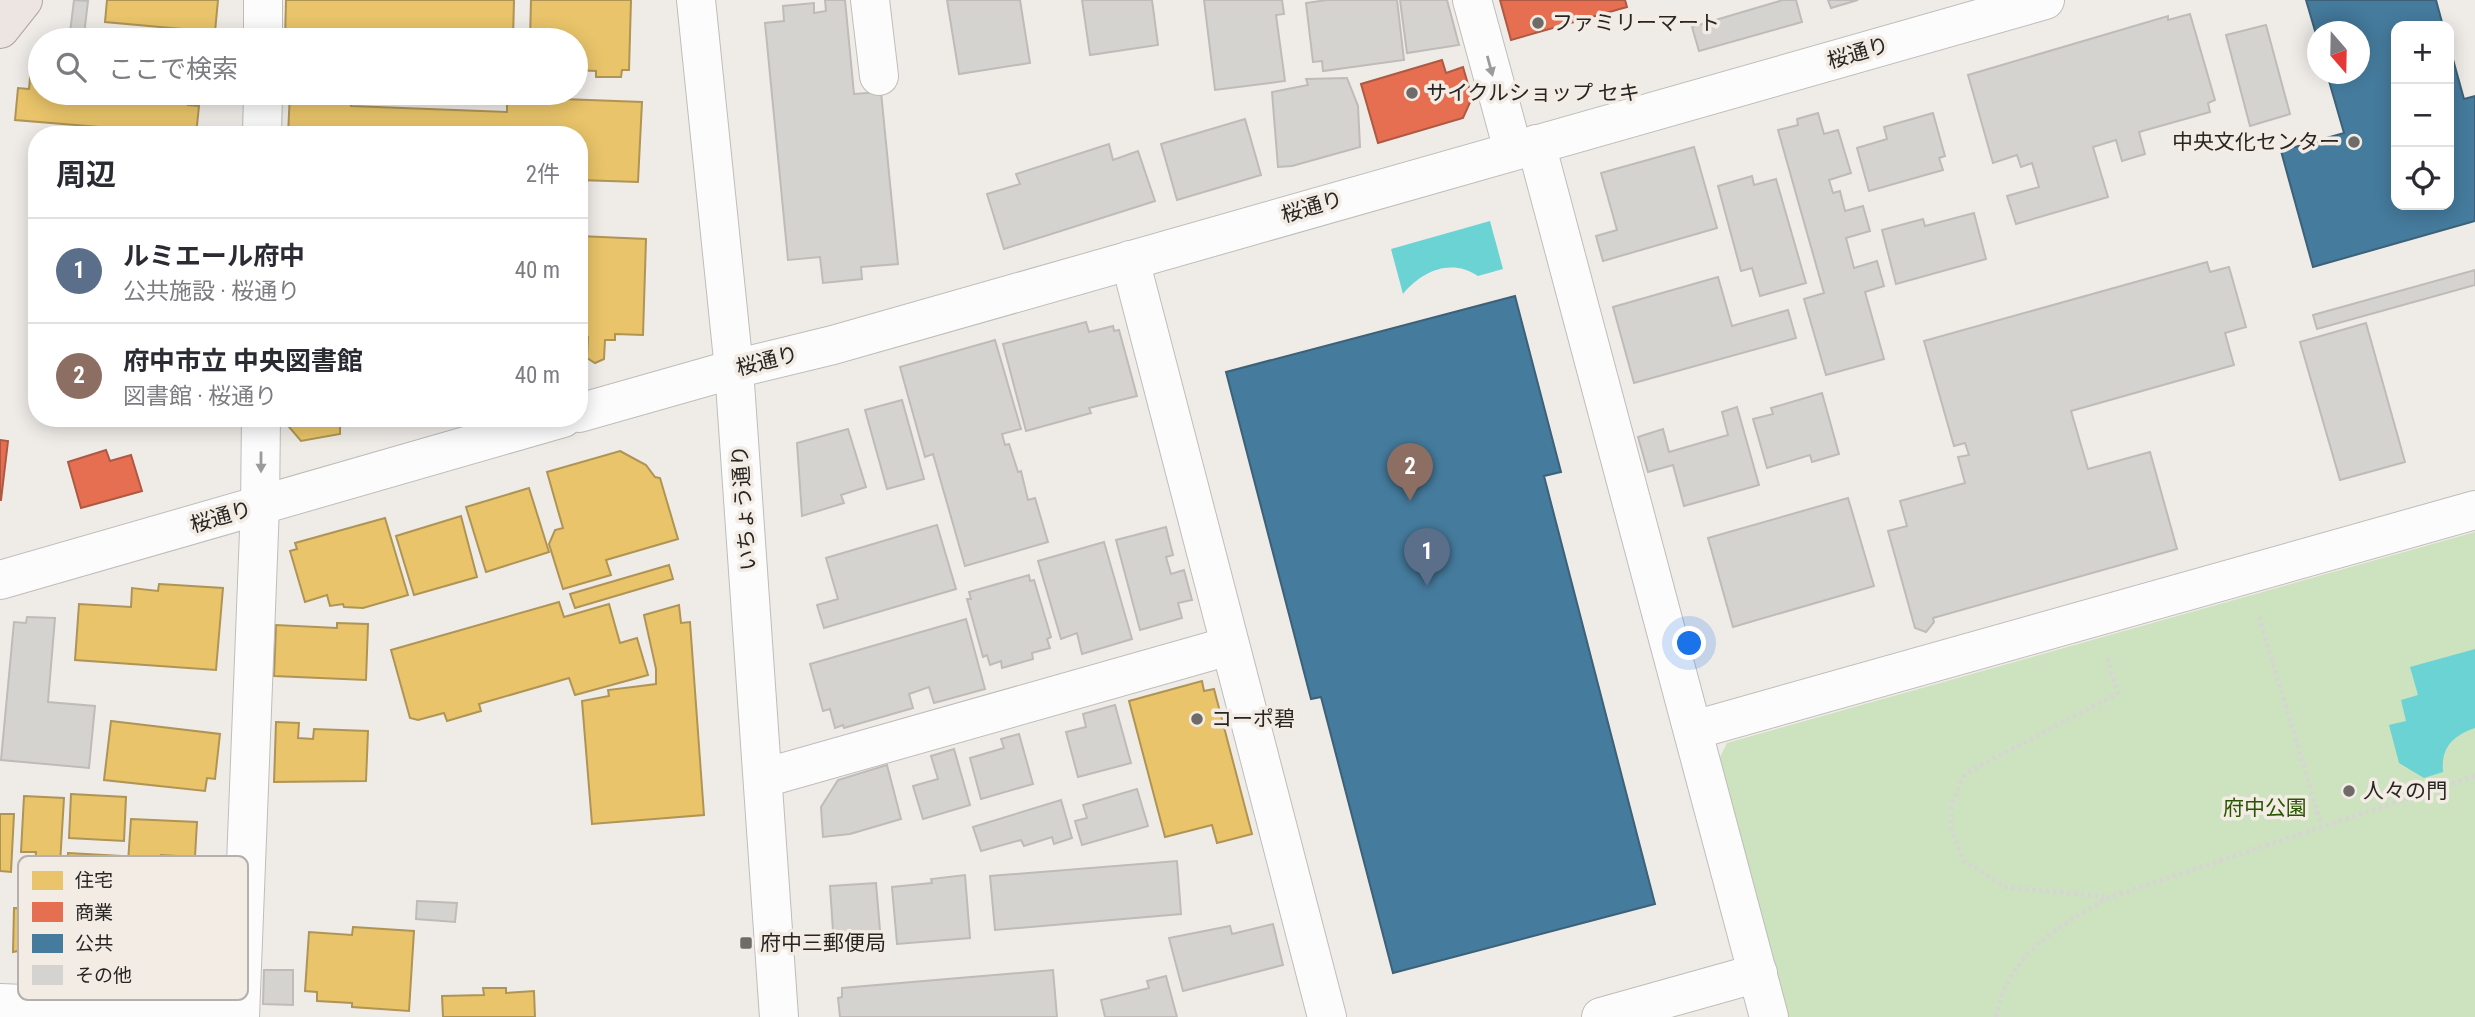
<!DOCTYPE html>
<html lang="ja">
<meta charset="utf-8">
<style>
body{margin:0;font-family:"Roboto Condensed","Noto Sans JP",sans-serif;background:#f7f7f7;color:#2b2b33}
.controls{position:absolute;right:21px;top:21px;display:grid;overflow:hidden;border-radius:14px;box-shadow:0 4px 18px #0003}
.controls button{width:63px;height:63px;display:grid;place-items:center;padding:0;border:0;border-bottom:2px solid #e1e1e2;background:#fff;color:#2b2b33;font:35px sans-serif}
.compass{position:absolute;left:2307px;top:21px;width:63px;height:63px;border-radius:50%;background:#fff;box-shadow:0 4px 18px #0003;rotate:160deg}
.you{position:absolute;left:1690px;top:644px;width:24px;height:24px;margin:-18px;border:5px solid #fff;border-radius:50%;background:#1a73e8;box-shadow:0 0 0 10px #1a73e833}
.badge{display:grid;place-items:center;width:46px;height:46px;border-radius:50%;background:#0b8043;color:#fff;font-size:23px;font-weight:700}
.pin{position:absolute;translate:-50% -58px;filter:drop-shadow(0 2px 4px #0008)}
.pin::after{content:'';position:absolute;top:37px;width:24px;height:21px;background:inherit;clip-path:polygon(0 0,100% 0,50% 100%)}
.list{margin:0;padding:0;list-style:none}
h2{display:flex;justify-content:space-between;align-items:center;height:91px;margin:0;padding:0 28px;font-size:30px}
h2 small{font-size:23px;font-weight:400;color:#7c7c81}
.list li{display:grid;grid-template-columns:46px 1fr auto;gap:21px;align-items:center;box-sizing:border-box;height:105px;padding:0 28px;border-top:2px solid #e1e1e2}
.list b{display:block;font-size:26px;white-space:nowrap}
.list p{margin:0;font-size:23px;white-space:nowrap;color:#7c7c81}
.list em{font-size:23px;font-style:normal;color:#7c7c81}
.icon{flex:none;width:38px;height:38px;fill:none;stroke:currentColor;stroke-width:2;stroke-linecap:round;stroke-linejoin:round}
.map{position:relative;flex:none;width:2475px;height:1017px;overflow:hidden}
.search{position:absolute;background:#fff;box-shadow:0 4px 18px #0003;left:28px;top:28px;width:560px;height:77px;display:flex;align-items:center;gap:18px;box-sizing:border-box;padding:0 24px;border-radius:38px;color:#7c7c81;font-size:26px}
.panel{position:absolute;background:#fff;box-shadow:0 4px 18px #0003;left:28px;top:126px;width:560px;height:301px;border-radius:28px}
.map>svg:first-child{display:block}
.green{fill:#cde2be}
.water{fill:#6bd3d4}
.homes{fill:#e9c46a;stroke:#af9455;stroke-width:2}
.shops{fill:#e76f51;stroke:#ae5943;stroke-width:2}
.public{fill:#457b9d;stroke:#3c6178;stroke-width:2}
.building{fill:#d5d3d0;stroke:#bebbb8;stroke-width:2}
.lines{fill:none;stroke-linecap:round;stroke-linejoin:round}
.minor-casing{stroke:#bfbdba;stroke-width:40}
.tertiary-casing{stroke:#bfbdba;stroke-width:40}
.primary-casing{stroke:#b0a39e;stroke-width:40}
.path{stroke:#d6d5d4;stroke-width:4.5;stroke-dasharray:3.5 3.5;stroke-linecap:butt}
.minor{stroke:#fdfcfc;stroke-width:38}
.tertiary{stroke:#fdfcfc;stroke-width:38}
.primary{stroke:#ece5e2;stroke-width:38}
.oneway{fill:#9d9b9a}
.poi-dot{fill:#6e6b68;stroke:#f2ece5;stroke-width:2.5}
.labels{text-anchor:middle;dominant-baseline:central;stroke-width:7;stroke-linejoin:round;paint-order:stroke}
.poi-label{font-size:21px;fill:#282523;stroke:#f2ece5;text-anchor:start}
.street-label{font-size:21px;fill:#282523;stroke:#f2ece5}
.park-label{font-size:21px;fill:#2a5600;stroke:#f2ece5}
.key{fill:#f2ece5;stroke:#b5b0ab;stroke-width:2}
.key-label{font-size:19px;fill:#282523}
</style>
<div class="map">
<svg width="2475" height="1017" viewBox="0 0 2475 1017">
<rect width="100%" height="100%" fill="#efece8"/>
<polygon class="green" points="2475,532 2475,1017 1785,1017 1719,759 1727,743"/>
<g class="water">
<path d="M1490 221 1503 269 1478 276C1451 258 1422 271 1403 294L1391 249Z"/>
<path d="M2475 649V728C2452 736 2441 748 2443 772L2424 778 2399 763 2389 725 2406 721 2401 700 2418 695 2410 667Z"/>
</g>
<g class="homes">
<polygon points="107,0 218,0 215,32 105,22"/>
<polygon points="286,0 514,0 513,40 285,40"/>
<polygon points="531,0 631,0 629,70 622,70 621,77 596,77 596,71 576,70 576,40 530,40"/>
<polygon points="32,56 40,57 40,93 190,93 188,105 199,106 196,135 15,120 18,88 29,89"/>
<polygon points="290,93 352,93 351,106 507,112 507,97 642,102 638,182 579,180 579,135 288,135"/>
<polygon points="579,236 646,239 643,335 615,334 615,340 605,340 604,359 595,363 587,358 588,337 579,337"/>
<polygon points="289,418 355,418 355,426 340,426 340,434 301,441 289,427"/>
<polygon points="620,451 646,465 655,477 660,478 678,539 606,560 611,575 563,589 549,544 555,530 563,528 547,472"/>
<polygon points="529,488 549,552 486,572 466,507"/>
<polygon points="461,516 477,577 414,595 396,536"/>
<polygon points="385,518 408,595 363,608 344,607 343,604 330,606 327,595 305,602 290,551 297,549 295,543"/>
<polygon points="669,565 673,579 575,608 570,594"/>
<polygon points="159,584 223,588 216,670 75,660 79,604 131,607 132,588 158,591"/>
<polygon points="559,602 564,617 609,604 620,643 637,638 648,675 575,695 569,678 479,704 481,711 447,721 444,713 418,720 410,718 391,650"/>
<polygon points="679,605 681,623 690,622 704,815 592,824 582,701 609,696 608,690 656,684 656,669 644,615"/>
<polygon points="337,623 368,624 366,680 274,676 276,625 337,628"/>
<polygon points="1202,681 1204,691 1214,689 1252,834 1217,843 1212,825 1165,837 1129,701"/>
<polygon points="111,721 220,734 215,779 207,778 205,791 104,780"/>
<polygon points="276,722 299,723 298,738 313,739 314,729 368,731 366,781 274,782"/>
<polygon points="71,794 126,797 124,841 69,838"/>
<polygon points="24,796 64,798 60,864 35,863 36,852 21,852"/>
<polygon points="0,814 14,814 11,872 0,871"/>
<polygon points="131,819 197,822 195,857 161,855 161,863 128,862"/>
<polygon points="68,853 121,856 119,886 113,886 112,899 66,896"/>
<polygon points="14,908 59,910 57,957 52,957 51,966 18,965 18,951 13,952"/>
<polygon points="353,927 414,931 409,1011 352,1007 352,1003 317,1001 317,992 305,991 309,932 352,935"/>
<polygon points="483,988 506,988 506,993 534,991 535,1017 443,1017 442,996 484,995"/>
</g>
<g class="shops">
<polygon points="1500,0 1625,0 1627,7 1511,40"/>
<polygon points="1442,60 1446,73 1463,67 1472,98 1463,118 1378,143 1361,84"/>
<polygon points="0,440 8,441 1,500 0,500"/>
<polygon points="106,450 110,461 131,455 142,491 81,508 68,462"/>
</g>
<g class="public">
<polygon points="2306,0 2436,0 2443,26 2396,26 2396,205 2449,205 2449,45 2464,99 2475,96 2475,221 2313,267 2281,151 2344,133 2327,74 2360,74 2360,32 2318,32 2318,41"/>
<polygon points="1515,296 1561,472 1544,476 1655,904 1393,973 1321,697 1311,699 1226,372"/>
</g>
<g class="building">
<polygon points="74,0 88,1 84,35 70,33"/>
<polygon points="825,0 845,0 854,94 881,92 898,264 861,267 862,279 823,283 820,257 788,260 765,23 784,21 783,6 814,3 814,13 826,11"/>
<polygon points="947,0 1020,0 1030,63 959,74"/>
<polygon points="1082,0 1152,0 1158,45 1090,55"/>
<polygon points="1204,0 1282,0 1284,14 1276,15 1285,81 1215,90"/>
<polygon points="1327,0 1397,0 1404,60 1323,71 1322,61 1313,62 1306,3"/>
<polygon points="1400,0 1447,0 1459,45 1407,53"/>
<polygon points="1783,0 1796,0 1802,22 1699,51 1692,27"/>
<polygon points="1828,0 1858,0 1831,8"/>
<polygon points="2190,14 2215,100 2208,103 2210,112 2139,132 2145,154 2122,161 2116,140 2093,147 2108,197 2016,224 2007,196 2039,187 2032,163 2021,167 2017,155 1993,163 1968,75 2168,16 2168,20"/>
<polygon points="2266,25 2290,114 2250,126 2226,35"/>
<polygon points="1347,78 1358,106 1360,147 1292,166 1278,167 1272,92 1308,85 1306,79"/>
<polygon points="1818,113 1824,134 1838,130 1851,173 1829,180 1833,193 1840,191 1845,211 1863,206 1870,231 1846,238 1854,268 1877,261 1884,286 1865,292 1884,359 1826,375 1804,299 1824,293 1778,130 1798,125 1797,119"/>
<polygon points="1933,113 1945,156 1939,158 1943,170 1869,191 1857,148 1887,139 1884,127"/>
<polygon points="1245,119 1261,175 1177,200 1161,144"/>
<polygon points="1109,144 1113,160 1138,151 1155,201 1004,249 987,194 1020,184 1016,174"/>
<polygon points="1694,147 1717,228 1603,261 1596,236 1617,230 1601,173"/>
<polygon points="1752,176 1754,185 1776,179 1806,283 1760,296 1752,268 1741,271 1718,186"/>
<polygon points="1974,213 1986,259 1896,284 1882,230 1923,219 1925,226"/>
<polygon points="2207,262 2210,272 2229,267 2246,327 2225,333 2234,365 2071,411 2088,469 2150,452 2177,549 1933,618 1934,622 1926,632 1915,628 1888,531 1907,526 1900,501 1965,483 1958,457 1969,455 1965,443 1954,446 1924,341"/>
<polygon points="2475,270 2475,285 2317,329 2313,315"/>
<polygon points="1718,277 1732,326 1788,310 1796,338 1634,383 1613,307"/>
<polygon points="1086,322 1089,332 1113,326 1114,331 1119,330 1137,396 1089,408 1091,413 1026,431 1003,344"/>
<polygon points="2366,323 2405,462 2340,480 2300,342"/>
<polygon points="995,340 1021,429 1002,434 1005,445 1009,444 1018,472 1021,471 1028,500 1035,498 1048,542 965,566 933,454 925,457 900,367"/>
<polygon points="1822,393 1839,454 1812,462 1810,455 1767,468 1753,419 1773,414 1771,408"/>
<polygon points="902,400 924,479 887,489 865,410"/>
<polygon points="1737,407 1759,485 1684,506 1673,465 1648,472 1638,437 1663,429 1669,452 1728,435 1722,412"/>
<polygon points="848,429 866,487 841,495 844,503 802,516 797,443"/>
<polygon points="1848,498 1874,586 1733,627 1708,538"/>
<polygon points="937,525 956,589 824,628 817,605 838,599 826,558"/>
<polygon points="1166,527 1173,555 1166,557 1171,574 1184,570 1192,600 1178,603 1182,618 1140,630 1116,540"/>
<polygon points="1104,542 1132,639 1082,654 1077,633 1061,639 1038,561"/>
<polygon points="1029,575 1030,581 1034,580 1051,637 1047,639 1050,648 1032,653 1033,659 1002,668 1001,661 990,665 987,655 983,657 967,599 971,599 969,592"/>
<polygon points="27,617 55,618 48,702 95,706 89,768 1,760 14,622 26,623"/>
<polygon points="966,619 985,689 934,703 929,687 909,694 913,708 844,728 843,725 835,728 830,709 823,711 810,664"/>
<polygon points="1115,705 1131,763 1078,777 1066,732 1086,727 1083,714"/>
<polygon points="1019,734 1033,784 981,799 970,758 1004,748 1001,739"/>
<polygon points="954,749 970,805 923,819 913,786 938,779 931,756"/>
<polygon points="887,765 901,819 850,834 823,837 821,807 838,780"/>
<polygon points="1137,789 1148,826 1082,845 1075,821 1087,818 1083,805"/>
<polygon points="1061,800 1072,838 1054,844 1052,837 1024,846 1021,840 981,851 973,827"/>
<polygon points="1177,861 1181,914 995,930 990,876"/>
<polygon points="965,875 970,938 897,944 892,887 932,883 931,879"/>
<polygon points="876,883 881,942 834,946 830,886"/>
<polygon points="417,901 457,903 455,922 416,919"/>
<polygon points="1273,924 1283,965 1183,991 1169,938 1230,926 1232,934"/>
<polygon points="264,970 293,970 293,1005 263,1004"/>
<polygon points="1053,970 1057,1017 840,1017 838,998 842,997 842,988"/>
<polygon points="1166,976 1177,1017 1105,1017 1101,1000 1149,988 1147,981"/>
</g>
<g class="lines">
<g class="minor-casing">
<g id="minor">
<polyline points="870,0 879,76"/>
<polyline points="1472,0 1513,150"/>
<polyline points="263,40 263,0"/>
<polyline points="262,135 263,93"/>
<polyline points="1536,144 1769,1017"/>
<polyline points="1130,260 1327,1017"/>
<polyline points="1694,730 2475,510"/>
<polyline points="764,778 1229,646"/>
<polyline points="0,1003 240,1013"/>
<polyline points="240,1017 260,506 261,418"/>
<polyline points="1601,1017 1758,973"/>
</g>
</g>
<g class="tertiary-casing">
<g id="tertiary">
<polyline points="696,0 734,369 779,1017"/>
<polyline points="579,413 734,369 833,345 2045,0"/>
<polyline points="0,580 563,418"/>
</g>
</g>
<g class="primary-casing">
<polyline id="primary" points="0,29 23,0"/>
</g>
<g class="path">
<polyline points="2259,617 2321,824"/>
<polyline points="2107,658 2118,693 1965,774 1951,805 1951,829 1964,861 2006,887 2107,897"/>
<path d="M1996 1017C2007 955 2058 926 2108 898L2475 776"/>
</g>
<use href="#minor" class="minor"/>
<use href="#tertiary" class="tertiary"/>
<use href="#primary" class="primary"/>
</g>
<defs><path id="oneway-solid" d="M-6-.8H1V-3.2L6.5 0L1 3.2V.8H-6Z" transform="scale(1.75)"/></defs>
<g class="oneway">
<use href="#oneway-solid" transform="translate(1490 66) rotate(75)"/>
<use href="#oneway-solid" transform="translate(261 462) rotate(90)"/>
</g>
<g class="poi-dot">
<circle cx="1538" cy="23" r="7"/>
<circle cx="1412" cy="93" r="7"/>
<circle cx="2354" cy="142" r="7"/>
<circle cx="1197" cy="719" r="7"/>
<circle cx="2349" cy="791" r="7"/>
<rect x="739" y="936" width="14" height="14" rx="3.5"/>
</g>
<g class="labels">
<g class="poi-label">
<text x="1552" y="23">ファミリーマート</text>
<text x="1426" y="93">サイクルショップ セキ</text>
<text x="2340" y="142" text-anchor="end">中央文化センター</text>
<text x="1211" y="719">コーポ碧</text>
<text x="2363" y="791">人々の門</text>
<text x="760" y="943">府中三郵便局</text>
</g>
<g class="street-label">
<text transform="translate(1858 53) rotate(-16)">桜通り</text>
<text transform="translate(1312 207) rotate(-16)">桜通り</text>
<text transform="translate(767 361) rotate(-14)">桜通り</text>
<text transform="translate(744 508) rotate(-94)">いちょう通り</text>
<text transform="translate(221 517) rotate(-16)">桜通り</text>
</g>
<g class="park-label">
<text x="2265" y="808">府中公園</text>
</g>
</g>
<rect x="18" y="856" width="230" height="144" rx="10" class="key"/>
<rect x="32" y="871" width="31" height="19" fill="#e9c46a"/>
<rect x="32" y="902" width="31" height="20" fill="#e76f51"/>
<rect x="32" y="934" width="31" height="19" fill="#457b9d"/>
<rect x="32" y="965" width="31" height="20" fill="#d5d3d0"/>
<g class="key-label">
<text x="75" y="887">住宅</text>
<text x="75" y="919">商業</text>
<text x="75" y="950">公共</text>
<text x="75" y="982">その他</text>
</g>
</svg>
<div class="controls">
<button>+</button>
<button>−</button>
<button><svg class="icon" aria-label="locate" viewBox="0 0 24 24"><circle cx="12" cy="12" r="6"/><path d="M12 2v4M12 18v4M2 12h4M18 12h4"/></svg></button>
</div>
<svg class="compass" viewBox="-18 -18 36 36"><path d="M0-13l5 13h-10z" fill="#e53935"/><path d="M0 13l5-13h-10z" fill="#7c7c81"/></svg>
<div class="you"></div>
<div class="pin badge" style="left:1427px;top:586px;background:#5c6f8a">1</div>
<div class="pin badge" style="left:1410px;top:501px;background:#8d6e63">2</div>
<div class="search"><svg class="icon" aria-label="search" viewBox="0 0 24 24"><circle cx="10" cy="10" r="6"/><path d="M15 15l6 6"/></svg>ここで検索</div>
<section class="panel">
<h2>周辺<small>2件</small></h2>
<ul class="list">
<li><span class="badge" style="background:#5c6f8a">1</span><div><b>ルミエール府中</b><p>公共施設 · 桜通り</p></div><em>40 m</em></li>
<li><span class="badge" style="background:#8d6e63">2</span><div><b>府中市立 中央図書館</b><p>図書館 · 桜通り</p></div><em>40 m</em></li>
</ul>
</section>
</div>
